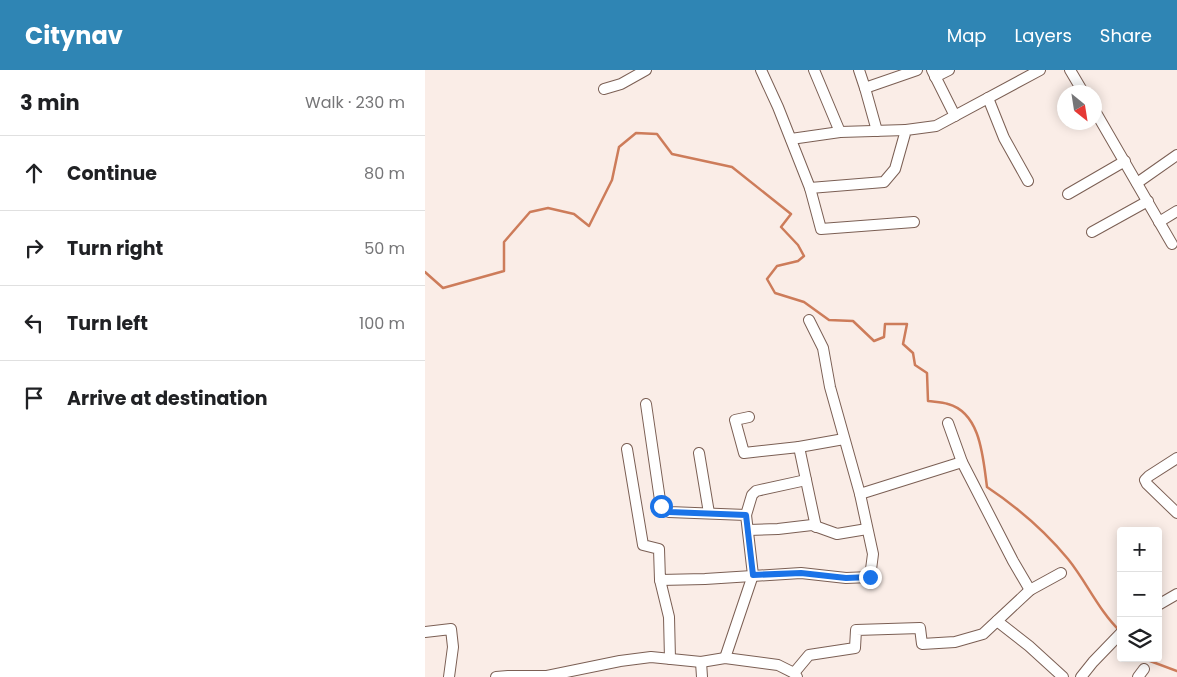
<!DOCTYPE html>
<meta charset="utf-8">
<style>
body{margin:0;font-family:Poppins,sans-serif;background:#f6f6f6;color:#202124}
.controls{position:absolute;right:15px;bottom:15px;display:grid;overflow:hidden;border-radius:5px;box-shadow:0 2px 12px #0003}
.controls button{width:45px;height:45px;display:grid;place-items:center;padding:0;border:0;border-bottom:1px solid #e0e0e0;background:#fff;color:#202124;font:25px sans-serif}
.compass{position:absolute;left:632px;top:15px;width:45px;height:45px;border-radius:50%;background:#fff;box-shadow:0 2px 12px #0003;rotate:150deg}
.stop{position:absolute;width:15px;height:15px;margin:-11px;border:4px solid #1a73e8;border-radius:50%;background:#fff}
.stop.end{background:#1a73e8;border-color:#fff;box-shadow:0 1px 5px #0008}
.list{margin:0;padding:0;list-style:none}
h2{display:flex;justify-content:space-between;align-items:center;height:65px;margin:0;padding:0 20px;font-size:21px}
h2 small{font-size:16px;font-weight:400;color:#757577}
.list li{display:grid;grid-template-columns:32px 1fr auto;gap:15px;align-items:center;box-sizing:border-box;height:75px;padding:0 20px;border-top:1px solid #e0e0e0}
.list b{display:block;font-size:19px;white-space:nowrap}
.list em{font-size:16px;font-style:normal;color:#757577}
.icon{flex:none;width:28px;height:28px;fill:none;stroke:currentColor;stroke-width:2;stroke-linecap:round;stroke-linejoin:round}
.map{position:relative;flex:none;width:752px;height:607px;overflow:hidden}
header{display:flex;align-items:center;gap:30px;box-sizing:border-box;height:70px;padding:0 25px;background:#2f85b4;color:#fff}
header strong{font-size:24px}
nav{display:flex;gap:28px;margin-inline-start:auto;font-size:18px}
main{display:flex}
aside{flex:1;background:#fff}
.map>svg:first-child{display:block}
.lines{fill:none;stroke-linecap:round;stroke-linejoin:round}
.stream{stroke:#cd7c5a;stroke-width:2.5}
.minor-casing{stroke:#7b5f54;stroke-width:12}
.minor{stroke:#fff;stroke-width:10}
.route{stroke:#1a73e8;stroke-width:6}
</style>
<header>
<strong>Citynav</strong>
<nav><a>Map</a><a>Layers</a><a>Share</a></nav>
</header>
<main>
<aside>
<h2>3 min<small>Walk · 230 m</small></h2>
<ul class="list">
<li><svg class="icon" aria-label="ahead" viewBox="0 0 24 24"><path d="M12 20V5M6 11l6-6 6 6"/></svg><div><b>Continue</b></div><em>80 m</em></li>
<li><svg class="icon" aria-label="right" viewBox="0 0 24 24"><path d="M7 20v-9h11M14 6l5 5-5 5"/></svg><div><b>Turn right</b></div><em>50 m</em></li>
<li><svg class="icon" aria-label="left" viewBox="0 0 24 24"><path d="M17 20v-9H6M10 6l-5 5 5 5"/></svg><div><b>Turn left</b></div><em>100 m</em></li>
<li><svg class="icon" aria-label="arrive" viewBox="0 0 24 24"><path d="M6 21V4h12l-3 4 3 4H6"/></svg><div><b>Arrive at destination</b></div></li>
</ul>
</aside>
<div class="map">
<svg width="752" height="607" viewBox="0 0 752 607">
<rect width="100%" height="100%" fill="#faede7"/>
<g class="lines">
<g class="stream">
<path d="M0 202 18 218 79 201V172L105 142 123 138 149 144 164 156 187 110 194 77 211 63 232 64 247 84 307 97 366 144 356 157 373 175 379 186 373 191 352 196 342 209 350 223 379 232 404 250 428 251 449 271 459 267 460 254H482L478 274 488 283 490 295 502 303 503 331C510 332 517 332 523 334 556 343 558 388 562 417 592 437 619 460 643 489 661 511 674 541 695 561"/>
<polyline points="723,588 725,591 752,601"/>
</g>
<g class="minor-casing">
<g id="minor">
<polyline points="336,0 353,37 385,118 459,112 470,99 481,60 511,56 615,0"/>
<polyline points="389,0 415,62"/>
<polyline points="434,0 440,18"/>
<polyline points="507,0 530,46"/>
<polyline points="645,0 658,22"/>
<polyline points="510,7 524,0"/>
<polyline points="179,19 196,14 221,0"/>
<polyline points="563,28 579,68 603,111"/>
<polyline points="670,41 747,174"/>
<polyline points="452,61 440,18 492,0"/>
<polyline points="366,69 415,62 481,60"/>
<polyline points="712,113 752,85"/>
<polyline points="385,118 396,159 489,152"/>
<polyline points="643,124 700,91"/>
<polyline points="734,152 752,141"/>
<polyline points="667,162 723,131"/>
<polyline points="221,334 236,437 239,440 244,442 321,445 328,505 300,588"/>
<polyline points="324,347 310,350 319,383 374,377 391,457"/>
<polyline points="523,353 537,392 588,491 605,520"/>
<polyline points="374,377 419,369"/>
<polyline points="202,379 218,475 234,479 235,510 280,509 376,503 421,508 445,507 448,484 435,424 405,317 398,278 384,250"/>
<polyline points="274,383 284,443"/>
<polyline points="752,388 724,406 720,410 722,414 752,443"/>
<polyline points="435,424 537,392"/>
<polyline points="321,445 327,425 331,421 381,410"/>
<polyline points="323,460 353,459 387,455 412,464 442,459"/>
<polyline points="235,510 244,547 245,589"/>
<polyline points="733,535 752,524"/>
<polyline points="572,551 604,576 638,607"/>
<polyline points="0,562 26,559 28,577 24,607"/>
<polyline points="276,592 277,607"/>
<polyline points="369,603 384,585 430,578 431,560 495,558 497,574 530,572 558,564 605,520 636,503"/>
<polyline points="71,607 83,606 122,606 195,591 226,587 276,592 300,588 353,595 369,603 372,607"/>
<polyline points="656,607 668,592 696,563"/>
<polyline points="713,607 719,599"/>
</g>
</g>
<use href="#minor" class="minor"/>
</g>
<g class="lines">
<polyline class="route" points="236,436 239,440 244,442 321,445 328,505 376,503 421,508 445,507"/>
</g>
</svg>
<div class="controls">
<button>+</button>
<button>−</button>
<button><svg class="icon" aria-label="layers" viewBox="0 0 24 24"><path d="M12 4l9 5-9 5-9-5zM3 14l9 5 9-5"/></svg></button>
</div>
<svg class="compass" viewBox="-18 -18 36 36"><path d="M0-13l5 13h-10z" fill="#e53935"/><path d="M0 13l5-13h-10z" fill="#757577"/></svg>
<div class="stop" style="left:236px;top:436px"></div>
<div class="stop end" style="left:445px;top:507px"></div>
</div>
</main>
